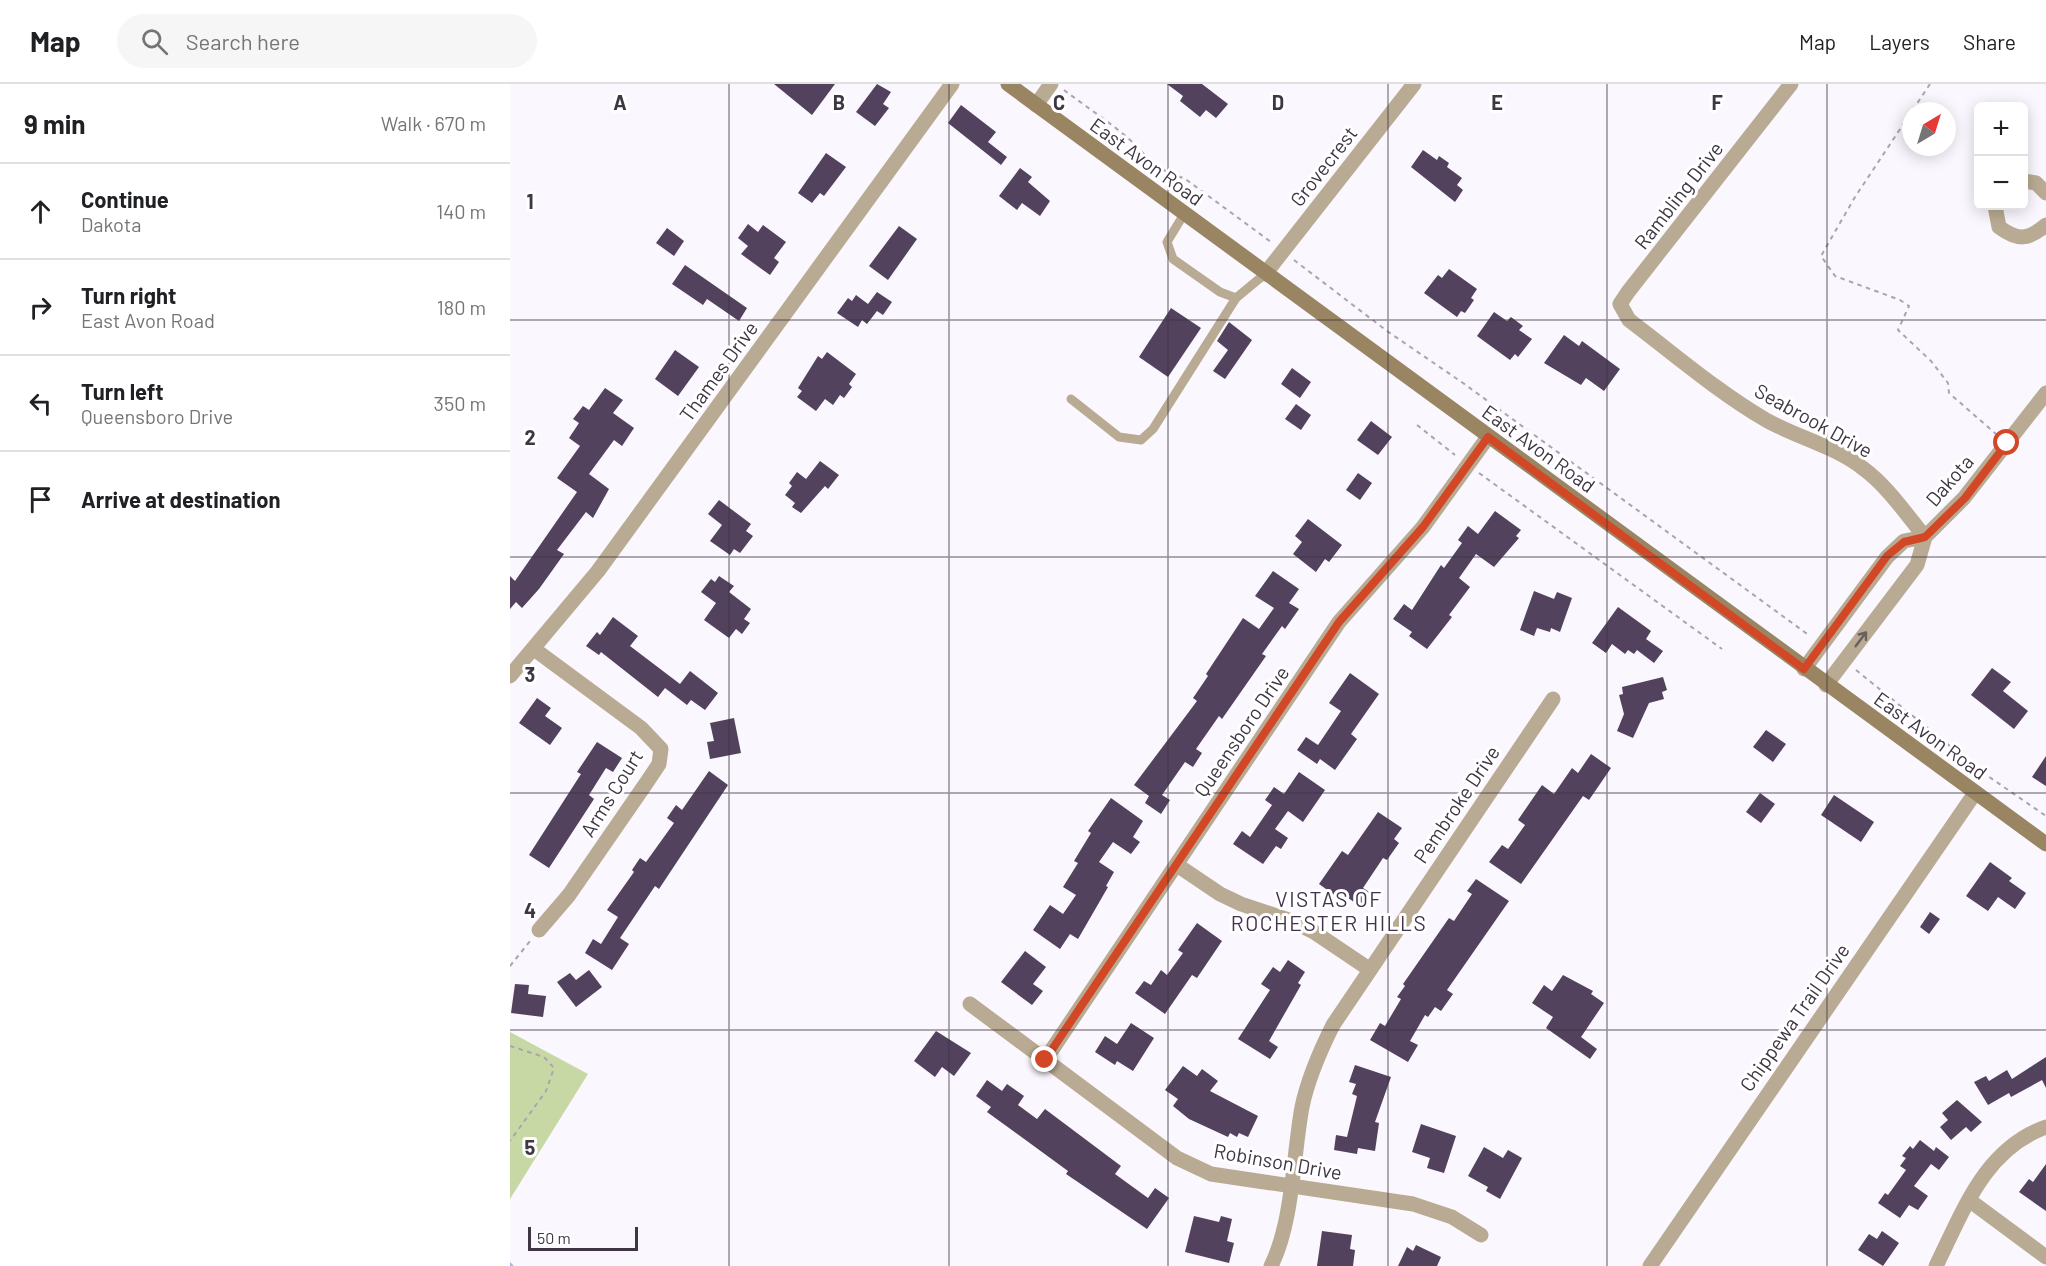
<!DOCTYPE html>
<meta charset="utf-8">
<style>
body{margin:0;font-family:Barlow,sans-serif;background:#f6f6f6;color:#202124}
.controls{position:absolute;right:18px;top:18px;display:grid;overflow:hidden;border-radius:9px;box-shadow:0 3px 15px #0003}
.controls button{width:54px;height:54px;display:grid;place-items:center;padding:0;border:0;border-bottom:2px solid #e0e0e0;background:#fff;color:#202124;font:30px sans-serif}
.compass{position:absolute;left:1392px;top:18px;width:54px;height:54px;border-radius:50%;background:#fff;box-shadow:0 3px 15px #0003;rotate:38deg}
.scale{position:absolute;left:18px;bottom:15px;width:110px;box-sizing:border-box;padding-left:6px;border:3px solid #3e3643;border-top:0;font-size:16px;line-height:21px;white-space:nowrap;color:#3e3643;-webkit-text-stroke:4px #fff;paint-order:stroke}
.stop{position:absolute;width:18px;height:18px;margin:-14px;border:4px solid #d24827;border-radius:50%;background:#fff}
.stop.end{background:#d24827;border-color:#fff;box-shadow:0 2px 6px #0008}
.list{margin:0;padding:0;list-style:none}
h2{display:flex;justify-content:space-between;align-items:center;height:78px;margin:0;padding:0 24px;font-size:26px}
h2 small{font-size:20px;font-weight:400;color:#757577}
.list li{display:grid;grid-template-columns:39px 1fr auto;gap:18px;align-items:center;box-sizing:border-box;height:96px;padding:0 24px;border-top:2px solid #e0e0e0}
.list b{display:block;font-size:22px;white-space:nowrap}
.list p{margin:0;font-size:20px;white-space:nowrap;color:#757577}
.list em{font-size:20px;font-style:normal;color:#757577}
.icon{flex:none;width:33px;height:33px;fill:none;stroke:currentColor;stroke-width:2;stroke-linecap:round;stroke-linejoin:round}
.map{position:relative;flex:none;width:1536px;height:1182px;overflow:hidden}
header{display:flex;align-items:center;gap:36px;box-sizing:border-box;height:84px;padding:0 30px;background:#fff;border-bottom:2px solid #e0e0e0}
header strong{font-size:28px}
nav{display:flex;gap:33px;margin-inline-start:auto;font-size:21px}
.search{width:420px;height:54px;background:#f6f6f6;display:flex;align-items:center;gap:15px;box-sizing:border-box;padding:0 21px;border-radius:33px;color:#757577;font-size:22px}
main{display:flex}
aside{flex:1;background:#fff}
.map>svg:first-child{display:block}
.green{fill:#c8d8a5}
.lines{fill:none;stroke-linecap:round;stroke-linejoin:round}
.stream{stroke:#98baed;stroke-width:4.5}
.building{fill:#52425d}
.path{stroke:#aaa4ae;stroke-width:2;stroke-dasharray:4.5 4.5;stroke-linecap:butt}
.service{stroke:#b9ab93;stroke-width:9}
.minor{stroke:#b9ab93;stroke-width:15}
.secondary{stroke:#9a8562;stroke-width:15}
.oneway{stroke:#695f5f}
.route{stroke:#d24827;stroke-width:8}
.grid{fill:none;stroke:#3e3643;stroke-width:1.5;stroke-opacity:0.55}
.labels{text-anchor:middle;dominant-baseline:central;stroke-width:6;stroke-linejoin:round;paint-order:stroke}
.street-label{font-size:20px;fill:#3e3643;stroke:#fff}
.neighbourhood-label{font-size:21px;letter-spacing:1.5px;fill:#42324c;stroke:#fff}
.grid-label{font-size:20px;text-anchor:middle;font-weight:bold;fill:#3e3643;stroke:#fff;stroke-width:6;stroke-linejoin:round;paint-order:stroke}
</style>
<header>
<strong>Map</strong>
<div class="search"><svg class="icon" aria-label="search" viewBox="0 0 24 24"><circle cx="10" cy="10" r="6"/><path d="M15 15l6 6"/></svg>Search here</div>
<nav><a>Map</a><a>Layers</a><a>Share</a></nav>
</header>
<main>
<aside>
<h2>9 min<small>Walk · 670 m</small></h2>
<ul class="list">
<li><svg class="icon" aria-label="ahead" viewBox="0 0 24 24"><path d="M12 20V5M6 11l6-6 6 6"/></svg><div><b>Continue</b><p>Dakota</p></div><em>140 m</em></li>
<li><svg class="icon" aria-label="right" viewBox="0 0 24 24"><path d="M7 20v-9h11M14 6l5 5-5 5"/></svg><div><b>Turn right</b><p>East Avon Road</p></div><em>180 m</em></li>
<li><svg class="icon" aria-label="left" viewBox="0 0 24 24"><path d="M17 20v-9H6M10 6l-5 5 5 5"/></svg><div><b>Turn left</b><p>Queensboro Drive</p></div><em>350 m</em></li>
<li><svg class="icon" aria-label="arrive" viewBox="0 0 24 24"><path d="M6 21V4h12l-3 4 3 4H6"/></svg><div><b>Arrive at destination</b></div></li>
</ul>
</aside>
<div class="map">
<svg width="1536" height="1182" viewBox="0 0 1536 1182">
<rect width="100%" height="100%" fill="#fbf7fe"/>
<polygon class="green" points="0,948 78,990 0,1115"/>
<g class="lines">
<polyline class="stream" points="0,1181 1,1182"/>
</g>
<g class="building">
<polygon points="264,0 325,0 302,31"/>
<polygon points="367,0 381,8 373,20 379,24 365,42 346,28"/>
<polygon points="657,0 692,0 718,20 706,34 696,26 690,33 670,17 673,12"/>
<polygon points="451,21 486,48 478,58 497,73 491,81 438,39"/>
<polygon points="913,66 927,76 929,72 939,79 937,83 952,94 947,101 953,106 945,118 901,83"/>
<polygon points="316,69 336,83 314,112 310,109 302,119 288,109"/>
<polygon points="510,84 522,93 518,98 540,117 530,132 512,119 507,126 489,112"/>
<polygon points="238,140 248,148 253,141 276,158 264,174 269,178 260,191 231,170 238,162 228,154"/>
<polygon points="389,142 407,155 378,196 359,182"/>
<polygon points="157,144 174,157 164,172 146,159"/>
<polygon points="175,181 237,224 229,237 197,215 193,221 162,200"/>
<polygon points="939,185 967,205 961,214 964,216 955,229 951,227 947,233 914,209 928,191 932,194"/>
<polygon points="367,208 382,218 373,231 367,227 357,240 352,236 348,243 327,229 338,214 342,217 346,211 358,220"/>
<polygon points="661,224 691,244 658,293 629,273"/>
<polygon points="984,228 997,237 1001,233 1013,242 1009,246 1022,255 1008,273 1005,270 1000,276 967,252"/>
<polygon points="719,238 742,256 715,295 703,287 718,266 707,257"/>
<polygon points="1054,251 1069,262 1072,257 1110,285 1094,307 1076,294 1071,301 1034,279"/>
<polygon points="165,266 189,283 168,312 145,295"/>
<polygon points="317,268 346,290 339,300 342,303 334,314 330,311 323,321 315,315 306,327 287,313 292,307 288,304 308,272 312,275"/>
<polygon points="782,284 801,298 790,314 771,300"/>
<polygon points="95,304 113,316 103,329 124,344 112,362 104,356 79,390 99,405 83,434 76,428 47,466 54,470 29,505 12,524 6,518 0,525 0,492 5,497 67,408 47,394 70,362 59,354 69,339 63,335 73,322 79,326"/>
<polygon points="786,320 801,331 791,346 775,335"/>
<polygon points="861,337 882,353 868,371 847,356"/>
<polygon points="310,377 329,391 318,405 315,402 291,429 282,423 285,419 275,411 282,402 279,399 287,388 296,395"/>
<polygon points="848,389 862,399 850,416 836,406"/>
<polygon points="209,416 241,440 236,447 243,452 230,469 224,465 220,471 200,457 212,441 198,430"/>
<polygon points="985,427 1011,446 1006,452 1009,454 984,483 966,470 949,494 960,503 939,531 942,533 917,565 899,552 902,548 883,535 894,520 902,526 931,481 934,484 952,459 948,456 958,442 968,450"/>
<polygon points="798,435 832,461 819,478 815,475 806,488 783,470 792,458 785,452"/>
<polygon points="763,487 789,505 779,519 789,525 775,545 772,542 752,570 756,572 712,635 709,632 686,665 692,669 683,683 675,678 652,711 660,716 651,730 635,719 639,712 624,701 687,617 683,614 698,592 696,590 733,534 749,545 764,524 745,512"/>
<polygon points="209,492 224,502 219,508 241,525 234,535 240,539 232,550 226,545 219,554 194,536 206,519 191,508 201,495 205,498"/>
<polygon points="1024,507 1044,515 1047,508 1062,514 1050,548 1041,544 1040,548 1027,544 1024,552 1010,546"/>
<polygon points="1108,523 1141,547 1136,555 1153,567 1144,579 1127,566 1124,570 1118,566 1115,570 1102,560 1096,569 1082,559"/>
<polygon points="103,533 128,552 120,562 170,600 180,587 208,609 195,626 181,616 177,621 155,604 148,613 91,568 89,571 76,562 87,548 90,551"/>
<polygon points="1482,584 1501,598 1493,607 1518,627 1504,645 1461,611"/>
<polygon points="840,589 869,610 841,650 847,655 825,686 810,675 807,680 787,666 796,653 808,661 831,627 819,619"/>
<polygon points="1153,593 1157,606 1152,608 1154,615 1139,619 1123,654 1107,647 1114,630 1109,611 1113,610 1112,603"/>
<polygon points="27,614 41,624 35,632 52,644 40,661 9,639"/>
<polygon points="224,634 231,669 200,675 197,658 204,657 200,639"/>
<polygon points="1256,646 1276,660 1263,678 1243,663"/>
<polygon points="87,658 112,674 103,688 96,684 79,711 84,715 39,784 19,771 71,690 67,688"/>
<polygon points="1081,670 1101,684 1079,716 1073,712 1011,800 979,778 992,761 998,765 1015,741 1008,736 1032,701 1044,710 1062,684 1068,689"/>
<polygon points="1536,672 1536,702 1522,693"/>
<polygon points="199,687 218,701 149,805 145,802 110,854 119,860 102,886 75,869 83,855 91,860 108,833 97,826 124,788 122,786 130,774 136,778 164,739 157,734 166,721 172,726"/>
<polygon points="789,688 815,706 793,738 778,727 765,745 778,754 771,765 766,762 753,780 723,760 732,747 740,753 762,721 755,716 764,703 774,710"/>
<polygon points="1250,709 1265,720 1251,739 1236,728"/>
<polygon points="1324,711 1364,738 1351,758 1311,731"/>
<polygon points="601,714 633,737 623,753 630,758 621,770 603,758 589,778 604,788 596,802 598,803 568,855 560,850 550,865 523,846 540,821 553,830 566,811 553,803 568,779 564,777 581,749 578,747"/>
<polygon points="868,728 892,744 884,755 889,759 877,776 873,774 853,804 861,809 851,823 834,811 830,815 809,800 832,767 838,771"/>
<polygon points="1480,778 1502,794 1499,797 1516,809 1505,825 1488,813 1478,827 1456,812"/>
<polygon points="966,795 999,817 937,906 943,910 931,927 925,923 918,933 915,931 900,957 908,961 898,978 860,956 870,939 875,942 891,915 887,913 895,902 893,900 939,834 944,837 962,810 957,807"/>
<polygon points="1420,828 1430,835 1419,850 1410,843"/>
<polygon points="687,839 712,857 687,894 682,891 655,930 625,909 634,897 641,901 651,886 657,891 673,869 668,866"/>
<polygon points="515,867 536,883 523,900 533,907 522,921 491,898"/>
<polygon points="778,876 795,888 788,899 791,901 759,957 768,963 760,975 728,955 760,906 751,900 763,883 770,888"/>
<polygon points="79,886 92,903 66,923 47,898 60,889 66,896"/>
<polygon points="1053,891 1083,907 1081,910 1094,919 1071,953 1087,965 1080,975 1036,944 1043,933 1022,919 1034,901 1042,907"/>
<polygon points="5,900 19,901 18,910 36,912 33,933 1,929"/>
<polygon points="621,939 644,954 623,987 607,977 605,981 585,968 595,952 607,960"/>
<polygon points="426,947 461,969 444,992 432,983 425,993 404,977"/>
<polygon points="1536,973 1536,1004 1532,996 1501,1013 1499,1009 1478,1021 1464,998 1476,992 1479,997 1497,986 1502,995"/>
<polygon points="845,981 881,993 865,1038 869,1039 865,1067 848,1064 847,1070 824,1066 826,1051 837,1053 847,1012 842,1010 846,1000 839,998"/>
<polygon points="673,982 687,992 692,985 708,997 700,1007 748,1032 738,1053 729,1049 727,1053 720,1049 718,1053 679,1035 663,1022 668,1015 655,1006"/>
<polygon points="477,996 492,1007 497,1000 514,1012 508,1021 527,1035 535,1025 611,1082 605,1090 638,1114 645,1104 659,1114 637,1145 556,1090 558,1087 477,1028 481,1023 466,1012"/>
<polygon points="1447,1016 1472,1038 1461,1048 1456,1043 1441,1056 1430,1043 1438,1036 1432,1029"/>
<polygon points="911,1040 946,1052 934,1089 917,1084 920,1074 902,1068"/>
<polygon points="1410,1056 1424,1067 1426,1063 1439,1073 1429,1086 1421,1080 1404,1102 1418,1112 1408,1126 1399,1121 1390,1134 1368,1119 1375,1109 1378,1111 1396,1086 1390,1082 1396,1074 1392,1072 1400,1062 1403,1065"/>
<polygon points="974,1063 993,1074 998,1066 1012,1074 990,1115 976,1107 978,1103 958,1092"/>
<polygon points="1536,1080 1536,1127 1509,1108 1519,1095 1523,1098"/>
<polygon points="684,1132 709,1138 711,1132 722,1135 717,1157 724,1159 719,1179 675,1168"/>
<polygon points="812,1147 842,1151 840,1165 845,1166 843,1182 807,1182"/>
<polygon points="1372,1147 1389,1159 1373,1182 1348,1166 1359,1150 1367,1155"/>
<polygon points="906,1161 931,1173 927,1182 888,1182 897,1163 903,1167"/>
</g>
<g class="lines">
<g class="path">
<polyline points="1420,0 1345,113 1311,172 1325,192 1390,216 1399,222 1388,246 1421,277 1438,299 1439,309 1486,350"/>
<path d="M554 6C575 22 598 37 618 54 636 71 649 89 674 94L761 158"/>
<polyline points="784,176 877,247 953,299 1300,552"/>
<polyline points="907,341 945,371"/>
<polyline points="969,389 1212,565"/>
<polyline points="1346,586 1472,688 1536,732"/>
<polyline points="0,882 21,856"/>
<polyline points="0,962 34,973 44,984 36,1007 0,1057"/>
</g>
<g class="service">
<polyline points="674,130 657,158 663,175 710,208 726,214 755,190"/>
<polyline points="561,315 609,353 631,356 643,345 726,214"/>
</g>
<g class="minor">
<path d="M1281 0 1118 208 1110 220 1119 236C1164 270 1208 308 1256 336 1288 354 1325 362 1354 385 1378 403 1396 430 1415 453L1454 414 1536 309"/>
<polyline points="526,21 541,0"/>
<polyline points="1514,97 1526,99 1536,109"/>
<path d="M1485 122 1489 143C1508 157 1518 156 1536 141"/>
<polyline points="755,190 904,0"/>
<polyline points="24,565 131,644 151,665 149,680 137,698 59,811 29,846"/>
<polyline points="1294,585 1377,473 1394,457 1415,453 1407,481 1316,601"/>
<polyline points="0,592 88,487 442,0"/>
<polyline points="667,781 710,810 731,820 782,837 804,848 859,885"/>
<polyline points="460,920 667,1074 701,1090 903,1120 942,1133 971,1151"/>
<polyline points="535,976 829,538 913,443 978,353"/>
<polyline points="1459,1116 1536,1173"/>
<path d="M761 1182C783 1138 783 1072 792 1023 798 994 810 967 823 941L1043 615"/>
<polyline points="1140,1182 1465,709"/>
<path d="M1426 1182C1453 1128 1474 1065 1536 1043"/>
</g>
<polyline class="secondary" points="498,0 1536,760"/>
</g>
<defs><path id="oneway-shaft" d="M-6 0H5M1.5-3L5.5 0L1.5 3" fill="none" stroke-width="1.6" stroke-linecap="round" stroke-linejoin="round" transform="scale(1.5)"/></defs>
<use class="oneway" href="#oneway-shaft" transform="translate(1351 555) rotate(-53)"/>
<g class="lines">
<polyline class="route" points="535,976 829,538 913,443 978,353 1294,585 1377,472 1394,458 1415,453 1455,414 1497,359"/>
</g>
<path class="grid" d="M219 0V1182M439 0V1182M658 0V1182M878 0V1182M1097 0V1182M1317 0V1182M0 236H1536M0 473H1536M0 709H1536M0 946H1536"/>
<g class="labels">
<g class="street-label">
<text transform="translate(637 77) rotate(36)">East Avon Road</text>
<text transform="translate(813 82) rotate(-52)">Grovecrest</text>
<text transform="translate(1168 111) rotate(-52)">Rambling Drive</text>
<text transform="translate(208 287) rotate(-54)">Thames Drive</text>
<text transform="translate(1304 336) rotate(29)">Seabrook Drive</text>
<text transform="translate(1029 364) rotate(36)">East Avon Road</text>
<text transform="translate(1439 396) rotate(-49)">Dakota</text>
<text transform="translate(731 647) rotate(-56)">Queensboro Drive</text>
<text transform="translate(1421 651) rotate(36)">East Avon Road</text>
<text transform="translate(101 709) rotate(-58)">Arms Court</text>
<text transform="translate(946 720) rotate(-56)">Pembroke Drive</text>
<text transform="translate(1284 933) rotate(-55)">Chippewa Trail Drive</text>
<text transform="translate(768 1077) rotate(10)">Robinson Drive</text>
</g>
<g class="neighbourhood-label">
<text x="819" y="814">VISTAS OF<tspan x="819" dy="24">ROCHESTER HILLS</tspan></text>
</g>
</g>
<g class="grid-label">
<text x="110" y="26">A</text>
<text x="329" y="26">B</text>
<text x="549" y="26">C</text>
<text x="768" y="26">D</text>
<text x="987" y="26">E</text>
<text x="1207" y="26">F</text>
<text x="20" y="125">1</text>
<text x="20" y="361">2</text>
<text x="20" y="598">3</text>
<text x="20" y="834">4</text>
<text x="20" y="1071">5</text>
</g>
</svg>
<div class="controls">
<button>+</button>
<button>−</button>
</div>
<svg class="compass" viewBox="-18 -18 36 36"><path d="M0-13l5 13h-10z" fill="#e53935"/><path d="M0 13l5-13h-10z" fill="#757577"/></svg>
<div class="scale">50 m</div>
<div class="stop" style="left:1497px;top:359px"></div>
<div class="stop end" style="left:535px;top:976px"></div>
</div>
</main>
